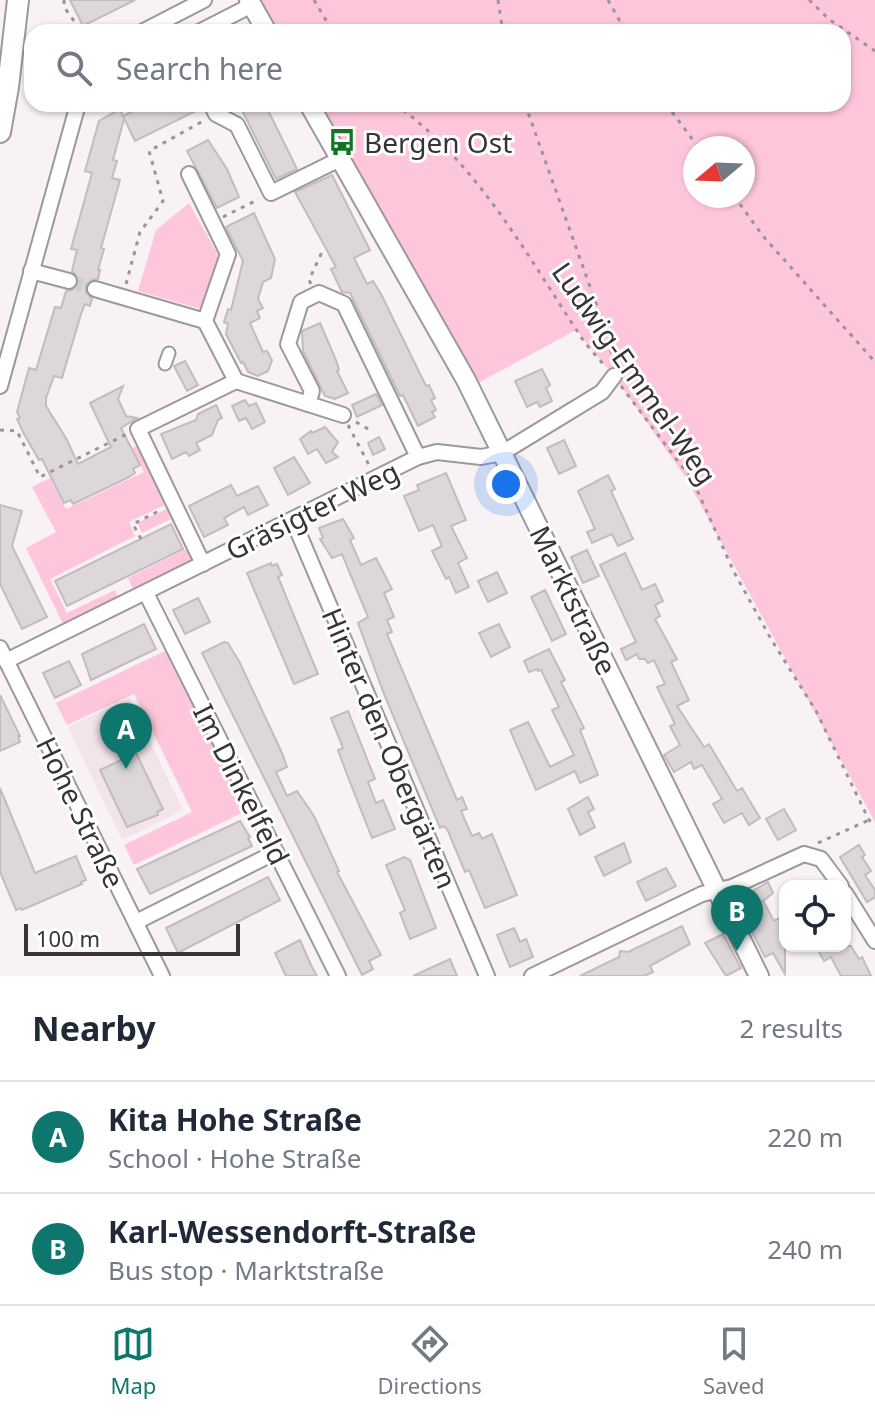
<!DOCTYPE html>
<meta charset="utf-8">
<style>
body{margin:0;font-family:"Noto Sans",sans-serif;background:#f2f2f3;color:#1f2937}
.controls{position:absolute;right:24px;bottom:24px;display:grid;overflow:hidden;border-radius:16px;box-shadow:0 2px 6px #0004}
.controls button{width:72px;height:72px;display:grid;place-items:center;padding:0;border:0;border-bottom:2px solid #e0e1e3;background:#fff;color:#1f2937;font:40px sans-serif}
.compass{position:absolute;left:683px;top:136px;width:72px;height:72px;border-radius:50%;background:#fff;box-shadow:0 2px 6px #0004;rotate:251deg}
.scale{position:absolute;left:24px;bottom:20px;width:216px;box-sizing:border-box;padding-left:8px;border:4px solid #373435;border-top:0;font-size:22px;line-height:28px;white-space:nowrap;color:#373435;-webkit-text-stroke:6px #fff;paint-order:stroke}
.you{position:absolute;left:506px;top:484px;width:28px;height:28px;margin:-20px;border:6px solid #fff;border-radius:50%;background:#1a73e8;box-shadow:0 0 0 12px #1a73e833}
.badge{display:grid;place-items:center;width:52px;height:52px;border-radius:50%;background:#0f766e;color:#fff;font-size:26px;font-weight:700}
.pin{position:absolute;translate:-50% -66px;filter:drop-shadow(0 2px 4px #0008)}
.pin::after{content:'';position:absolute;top:42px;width:28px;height:24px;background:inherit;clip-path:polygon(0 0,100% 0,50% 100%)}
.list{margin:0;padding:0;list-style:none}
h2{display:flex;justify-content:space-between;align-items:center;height:104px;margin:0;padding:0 32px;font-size:34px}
h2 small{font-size:26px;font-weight:400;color:#747a83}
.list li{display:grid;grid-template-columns:52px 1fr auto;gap:24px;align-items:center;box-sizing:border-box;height:112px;padding:0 32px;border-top:2px solid #e0e1e3}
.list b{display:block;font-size:30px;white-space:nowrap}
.list p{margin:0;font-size:26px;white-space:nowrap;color:#747a83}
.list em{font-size:26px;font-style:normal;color:#747a83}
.icon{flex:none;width:44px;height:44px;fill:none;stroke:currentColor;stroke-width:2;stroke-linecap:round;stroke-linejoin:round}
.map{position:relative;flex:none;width:875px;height:976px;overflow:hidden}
.search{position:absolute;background:#fff;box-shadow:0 2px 6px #0004;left:24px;right:24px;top:24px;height:88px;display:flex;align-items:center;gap:20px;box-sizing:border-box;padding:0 28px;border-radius:24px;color:#747a83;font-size:30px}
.sheet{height:328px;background:#fff}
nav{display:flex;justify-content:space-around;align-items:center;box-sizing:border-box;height:112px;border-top:2px solid #e0e1e3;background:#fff;font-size:22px;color:#747a83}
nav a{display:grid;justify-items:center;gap:4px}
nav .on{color:#0f766e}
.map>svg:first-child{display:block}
.built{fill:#f3e4e9}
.green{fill:#fec6da;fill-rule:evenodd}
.building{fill:#ddd7d9;stroke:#c2bcbe;stroke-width:2}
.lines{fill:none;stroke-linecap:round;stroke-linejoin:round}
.minor-tunnel{stroke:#d1ccce;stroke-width:14;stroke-dasharray:14 7;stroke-linecap:butt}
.pedestrian-casing{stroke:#9e989a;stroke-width:15}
.minor-casing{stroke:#9e989a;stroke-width:18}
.tertiary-casing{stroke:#9e989a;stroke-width:22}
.secondary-casing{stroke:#9e989a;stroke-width:24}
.path{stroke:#9a9597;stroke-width:3;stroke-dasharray:4 6;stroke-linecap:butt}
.pedestrian{stroke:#fff;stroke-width:11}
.minor{stroke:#fff;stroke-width:14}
.tertiary{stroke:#fff;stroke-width:18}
.secondary{stroke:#fff;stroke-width:20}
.labels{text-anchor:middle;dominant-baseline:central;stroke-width:6;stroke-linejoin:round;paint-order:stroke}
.poi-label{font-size:28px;fill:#373435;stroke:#fff;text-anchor:start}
.street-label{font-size:28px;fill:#373435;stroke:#fff}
</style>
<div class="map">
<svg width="875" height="976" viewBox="0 0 875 976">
<rect width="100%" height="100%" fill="#f8f2f4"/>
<polygon class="built" points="129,698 183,810 122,840 68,727"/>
<g class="green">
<path d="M249 0H875V822L686 478 614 376 576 330 476 384 312 104H843V32H268ZM695 148H743V196H695Z"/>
<polygon points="189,203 218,255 201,309 138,291 156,230"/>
<polygon points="141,444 169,503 129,522 135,536 50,579 67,613 115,590 119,600 64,626 26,548 56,532 32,487 50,478 66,509 144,472 132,448"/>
<polygon points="173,506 199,560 134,591 128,578 186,549 171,519 142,533 137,523"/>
<polygon points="167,650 238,790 223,798 237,791 244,812 134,865 124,845 192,812 134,694 67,725 56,703"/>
</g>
<g class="building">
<polygon points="70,0 135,0 83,26"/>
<polygon points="147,104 201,104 202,108 135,141 123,116"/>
<polygon points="239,104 265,104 297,169 276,179"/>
<polygon points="120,109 124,119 113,160 117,161 112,178 120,180 101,248 104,249 98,270 100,270 98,279 92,280 86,285 86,292 92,299 90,306 85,304 81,314 62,378 54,376 46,398 46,406 67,440 78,464 111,447 90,403 123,386 118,399 126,416 137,418 121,428 140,465 133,469 135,473 127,478 73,504 71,500 64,503 42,459 39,460 24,434 17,419 20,418 17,412 29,368 36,370 55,307 61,308 66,291 72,290 78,284 78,278 72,271 77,250 71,249 92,173 85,171 99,121"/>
<polygon points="208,140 227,169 239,197 217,208 187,151"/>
<polygon points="332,175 370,250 354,258 367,284 373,281 381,294 426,386 429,385 435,398 431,400 436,410 432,412 435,417 418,426 403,395 400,396 350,293 342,292 331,269 336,267 295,192"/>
<polygon points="254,213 275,259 271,278 263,282 258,299 263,308 257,311 260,318 250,323 263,352 267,351 272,360 268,371 258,376 248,372 243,362 241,363 226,334 228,324 224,322 228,309 231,310 243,261 226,227"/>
<polygon points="320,323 336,360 339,370 337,371 348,393 335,399 325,396 303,351 302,331"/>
<polygon points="185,361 198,385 187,391 174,366"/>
<polygon points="542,369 550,385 546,388 552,401 540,407 537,402 527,407 515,381"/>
<polygon points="376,394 382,405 357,417 352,405"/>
<polygon points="245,400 249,406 256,403 265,422 252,429 246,418 239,421 232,406"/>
<polygon points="216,405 222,418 218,420 212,435 196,443 200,450 189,456 186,452 172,459 161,434 196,420 198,414"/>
<polygon points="325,427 338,442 332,452 338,457 326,463 317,449 308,454 300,439 311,431 312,433"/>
<polygon points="379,437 385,449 373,455 368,443"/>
<polygon points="564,440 576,466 559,474 547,448"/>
<polygon points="294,457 310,483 288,495 274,468"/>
<polygon points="446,473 466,520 451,526 467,558 458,563 469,587 456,593 449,577 446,579 432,551 442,546 433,525 419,531 404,496 419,490 417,485"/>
<polygon points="608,475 615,489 611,491 633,539 618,546 612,534 592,543 587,532 595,529 578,491"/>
<polygon points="231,485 237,496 258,486 268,505 248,515 244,507 224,518 228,525 204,537 189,506"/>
<polygon points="0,505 22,511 12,546 47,617 22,629 0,584"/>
<polygon points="343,519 354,538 350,540 361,565 376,558 392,589 384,593 394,617 387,620 392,632 387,634 457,800 462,797 467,809 461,811 472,836 479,833 482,839 492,834 517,895 485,908 469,870 465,872 448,831 444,826 440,828 384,694 358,623 368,617 342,554 332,558 320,539 323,538 319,528"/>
<polygon points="171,524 183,549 67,606 55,581"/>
<polygon points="587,550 599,576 583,583 571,557"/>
<polygon points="625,553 642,590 655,584 663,601 655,605 660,616 655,619 677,659 671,662 689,700 677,706 704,747 709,744 737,791 742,788 760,818 749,825 742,813 724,823 713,804 722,799 702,765 694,769 691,762 674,772 664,755 680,745 670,726 675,724 657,687 665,684 654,660 648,663 645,659 639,659 637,654 626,660 621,649 636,642 600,565"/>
<polygon points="271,563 272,566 277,564 282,575 278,577 318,674 294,684 247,573"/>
<polygon points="497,572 507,593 488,602 478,581"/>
<polygon points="545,590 566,634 552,641 531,597"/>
<polygon points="198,598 210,622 185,634 173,610"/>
<polygon points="144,624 156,649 91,680 82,654"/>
<polygon points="499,624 510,647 491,657 479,633"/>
<polygon points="224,642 228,643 240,663 282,753 287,767 276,772 287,796 297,791 314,816 339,871 337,872 381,955 369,961 373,969 362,975 202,653"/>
<polygon points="549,649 565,680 561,682 584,728 580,730 598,775 580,783 575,771 536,790 510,730 528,722 550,767 574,755 552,710 559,707 541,670 538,671 537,669 529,672 524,661"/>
<polygon points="69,661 81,685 55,698 43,673"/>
<polygon points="0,695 20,736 18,736 20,742 0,751"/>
<polygon points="348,711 375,779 368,782 376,803 383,800 395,829 372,838 346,772 338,750 343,748 331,718"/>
<polygon points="136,753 163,809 157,812 158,815 127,827 100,770"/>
<polygon points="0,788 35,873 76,856 86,880 81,882 82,884 22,910 21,908 16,910 0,872"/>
<polygon points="588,797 594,809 588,812 595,827 580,835 568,809"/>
<polygon points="784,809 796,830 778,840 766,819"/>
<polygon points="240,821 250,837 248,838 252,846 150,894 137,869"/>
<polygon points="624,843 631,862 604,876 595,857"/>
<polygon points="859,845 865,855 862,857 871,871 865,875 875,890 875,897 867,902 840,857"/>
<polygon points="404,857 410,860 436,928 410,939 400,913 405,910 386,865"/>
<polygon points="666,868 676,886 646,901 637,882"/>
<polygon points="268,877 280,900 178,953 166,928"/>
<polygon points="768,882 773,893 763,901 774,921 785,915 785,974 773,953 765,957 743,915 749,912 744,896"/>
<polygon points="682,926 690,944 650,966 653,972 644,976 580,976 619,957 620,951 628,952"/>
<polygon points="514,928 520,942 526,939 533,957 510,967 497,935"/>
<polygon points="723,934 741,968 726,976 705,943"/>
<polygon points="300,940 311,965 317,976 286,976 275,953"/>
<polygon points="816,946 851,946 859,959 862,957 871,976 841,976 831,957 824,961"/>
<polygon points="450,959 457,976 413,976 437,965"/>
</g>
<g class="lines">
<polyline class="minor-tunnel" points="69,281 95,289"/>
<g class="pedestrian-casing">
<polyline id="pedestrian" points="165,364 169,353"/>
</g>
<g class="minor-casing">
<g id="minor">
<polyline points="142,32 204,0"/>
<polyline points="199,32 252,5"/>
<polyline points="211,104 216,114 237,125 271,193 340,159"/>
<polyline points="189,174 228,254 205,321"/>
<polyline points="31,271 69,281"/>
<polyline points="95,289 205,321 236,381 343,415"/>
<polyline points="0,386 78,104"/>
<polyline points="308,404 312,391 288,344 301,302 319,293 344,304 418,457"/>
<polyline points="293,520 487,976"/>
<polyline points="203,564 138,429 236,381"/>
<polyline points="146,593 338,976"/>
<polyline points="0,648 162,976"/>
<polyline points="6,661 418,457 437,452 481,457 502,453 602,392 614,376"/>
<polyline points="845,893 875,941"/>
<polyline points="136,922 276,852"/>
<polyline points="532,976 702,894 732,887 804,854 821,859 841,886"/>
</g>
</g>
<g class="tertiary-casing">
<g id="tertiary">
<polyline points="249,0 267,32"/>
<polyline points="309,104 466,380 759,976"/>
</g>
</g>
<g class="secondary-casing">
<polyline id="secondary" points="0,132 8,87 18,0"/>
</g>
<g class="path">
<polyline points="64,0 64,7 82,32"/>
<polyline points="314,0 333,32"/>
<polyline points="498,0 503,32"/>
<polyline points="608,0 626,32"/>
<polyline points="809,0 830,20 875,51"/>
<path d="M395 104C479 164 529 259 585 343L604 365"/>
<polyline points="525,104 609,340 613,364"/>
<polyline points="666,104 699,148"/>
<polyline points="734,196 763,236 875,362"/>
<polyline points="223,217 259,199"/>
<polyline points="126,284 140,232 163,201 149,151 205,120"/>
<polyline points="311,284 309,280 322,252"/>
<polyline points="621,386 693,481 734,572 771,639 816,711 869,820 875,826"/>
<polyline points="356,422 370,430"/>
<polyline points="348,425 369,465"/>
<polyline points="0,430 17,431 40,477 127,434"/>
<polyline points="141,539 133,524 161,510"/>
<polyline points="818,843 869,820"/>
</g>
<use href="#pedestrian" class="pedestrian"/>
<use href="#minor" class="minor"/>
<use href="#tertiary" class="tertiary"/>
<use href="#secondary" class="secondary"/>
</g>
<defs>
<g id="bus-bare" transform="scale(2.16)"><path d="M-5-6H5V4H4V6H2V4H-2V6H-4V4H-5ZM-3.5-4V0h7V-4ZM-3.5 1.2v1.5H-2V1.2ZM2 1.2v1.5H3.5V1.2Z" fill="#127423" stroke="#fff" stroke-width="2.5" paint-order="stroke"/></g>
</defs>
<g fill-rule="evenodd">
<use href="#bus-bare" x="342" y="142"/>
</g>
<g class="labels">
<g class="poi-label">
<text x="364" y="142">Bergen Ost</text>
</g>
<g class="street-label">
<text transform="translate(635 373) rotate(55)">Ludwig-Emmel-Weg</text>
<text transform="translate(312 510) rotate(-26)">Gräsigter Weg</text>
<text transform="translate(574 600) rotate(64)">Marktstraße</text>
<text transform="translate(390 748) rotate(67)">Hinter den Obergärten</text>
<text transform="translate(242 784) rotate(63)">Im Dinkelfeld</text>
<text transform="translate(81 812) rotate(64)">Hohe Straße</text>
</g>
</g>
</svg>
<div class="controls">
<button><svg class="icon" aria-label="locate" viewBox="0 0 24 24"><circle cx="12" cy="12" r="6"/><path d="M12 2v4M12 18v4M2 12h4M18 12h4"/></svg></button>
</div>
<svg class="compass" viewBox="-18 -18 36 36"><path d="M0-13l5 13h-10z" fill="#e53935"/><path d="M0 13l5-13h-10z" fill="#747a83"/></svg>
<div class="scale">100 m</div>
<div class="you"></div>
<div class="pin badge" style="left:126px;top:769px">A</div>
<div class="pin badge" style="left:737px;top:951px">B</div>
<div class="search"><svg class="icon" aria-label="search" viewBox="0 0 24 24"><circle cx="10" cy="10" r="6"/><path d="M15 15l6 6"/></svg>Search here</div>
</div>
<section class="sheet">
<h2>Nearby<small>2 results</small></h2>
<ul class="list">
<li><span class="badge">A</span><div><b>Kita Hohe Straße</b><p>School · Hohe Straße</p></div><em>220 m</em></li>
<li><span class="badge">B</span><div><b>Karl-Wessendorft-Straße</b><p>Bus stop · Marktstraße</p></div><em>240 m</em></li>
</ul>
</section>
<nav>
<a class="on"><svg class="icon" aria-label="map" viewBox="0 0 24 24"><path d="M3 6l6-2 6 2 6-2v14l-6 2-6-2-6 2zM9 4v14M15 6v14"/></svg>Map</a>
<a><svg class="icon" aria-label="directions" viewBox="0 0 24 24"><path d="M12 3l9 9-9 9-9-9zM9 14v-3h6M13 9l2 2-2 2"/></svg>Directions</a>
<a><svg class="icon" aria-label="saved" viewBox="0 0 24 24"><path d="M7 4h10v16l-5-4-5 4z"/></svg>Saved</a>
</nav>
